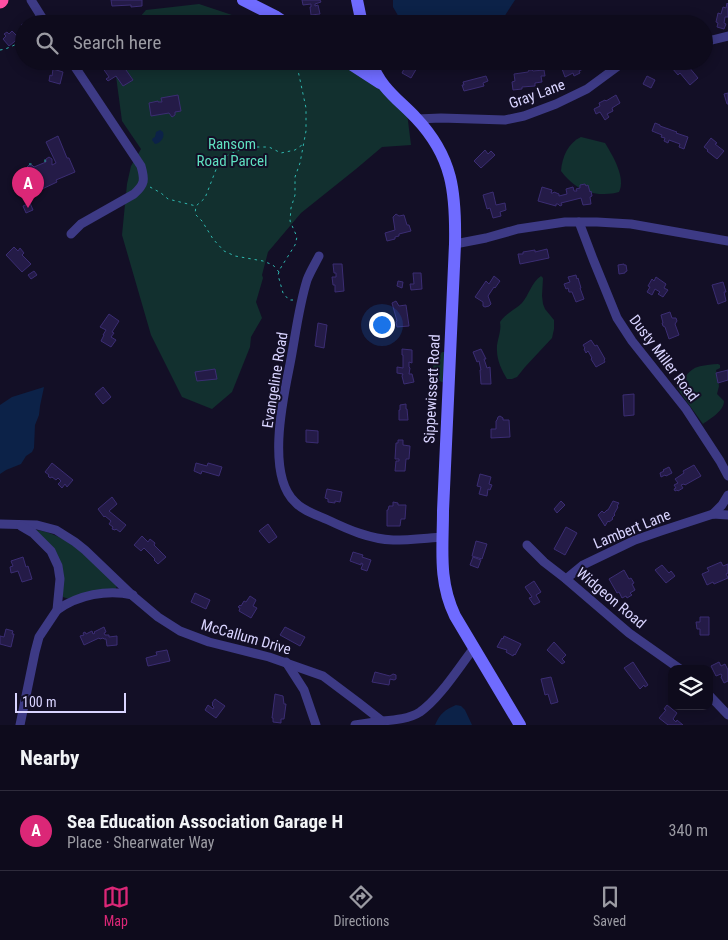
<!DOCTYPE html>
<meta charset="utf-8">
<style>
body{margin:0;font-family:"Roboto Condensed",sans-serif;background:#1c1929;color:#f1f3f6}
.controls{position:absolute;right:15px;bottom:15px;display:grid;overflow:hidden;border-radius:10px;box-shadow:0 2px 12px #0003}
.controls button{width:45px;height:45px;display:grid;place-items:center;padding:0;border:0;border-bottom:1px solid #2e2b3b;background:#0e0b1c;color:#f1f3f6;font:25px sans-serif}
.scale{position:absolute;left:15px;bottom:12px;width:111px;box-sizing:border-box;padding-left:5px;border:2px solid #d9d4ff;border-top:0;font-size:14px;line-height:18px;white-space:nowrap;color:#d9d4ff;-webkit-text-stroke:4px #130f26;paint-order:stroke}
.you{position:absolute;left:381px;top:324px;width:18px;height:18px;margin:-12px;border:4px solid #fff;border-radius:50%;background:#1a73e8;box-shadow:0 0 0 8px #1a73e833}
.badge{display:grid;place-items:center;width:32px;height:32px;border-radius:50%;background:#db2777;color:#fff;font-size:16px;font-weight:700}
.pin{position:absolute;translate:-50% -41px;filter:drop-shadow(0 1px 2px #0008)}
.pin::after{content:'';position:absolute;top:26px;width:18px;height:15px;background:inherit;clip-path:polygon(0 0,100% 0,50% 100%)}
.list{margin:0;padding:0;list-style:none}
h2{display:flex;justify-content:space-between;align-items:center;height:65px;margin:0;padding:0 20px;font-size:21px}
h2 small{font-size:16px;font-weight:400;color:#9b9ba3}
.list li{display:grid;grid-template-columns:32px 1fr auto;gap:15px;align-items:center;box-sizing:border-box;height:80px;padding:0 20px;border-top:1px solid #2e2b3b}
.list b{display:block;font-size:19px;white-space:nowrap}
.list p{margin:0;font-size:16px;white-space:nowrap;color:#9b9ba3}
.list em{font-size:16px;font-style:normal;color:#9b9ba3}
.icon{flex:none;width:28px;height:28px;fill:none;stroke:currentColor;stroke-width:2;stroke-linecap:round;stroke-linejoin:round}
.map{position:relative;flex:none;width:728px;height:725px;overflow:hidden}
.search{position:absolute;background:#0e0b1c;box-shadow:0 2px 12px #0003;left:15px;right:15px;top:15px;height:55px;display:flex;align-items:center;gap:12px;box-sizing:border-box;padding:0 18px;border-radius:28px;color:#9b9ba3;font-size:19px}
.sheet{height:145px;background:#0e0b1c}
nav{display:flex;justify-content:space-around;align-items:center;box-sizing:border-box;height:70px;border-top:1px solid #2e2b3b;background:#0e0b1c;font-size:14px;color:#9b9ba3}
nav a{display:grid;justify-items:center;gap:2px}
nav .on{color:#db2777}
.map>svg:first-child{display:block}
.green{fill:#12302f}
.water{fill:#0c2248}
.building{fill:#241b47;stroke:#3b2d73}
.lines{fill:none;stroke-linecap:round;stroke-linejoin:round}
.path{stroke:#2fb8b0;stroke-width:1;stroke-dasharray:2.5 4;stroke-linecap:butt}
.street{stroke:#3d3a85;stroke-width:9}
.secondary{stroke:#6f6bff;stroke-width:12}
.highway{stroke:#ff4fa3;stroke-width:15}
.labels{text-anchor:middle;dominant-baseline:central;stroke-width:4;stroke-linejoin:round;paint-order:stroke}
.street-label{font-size:15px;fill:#d9d4ff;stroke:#130f26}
.park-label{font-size:15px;fill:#5fe0c0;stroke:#130f26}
</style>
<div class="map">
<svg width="728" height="725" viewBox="0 0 728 725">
<rect width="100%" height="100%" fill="#130f26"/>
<g class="green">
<polygon points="199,4 259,24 134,24 146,10"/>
<polygon points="114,61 347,61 406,105 411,145 382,147 356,169 301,213 268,252 262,275 263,278 256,302 262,318 251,337 250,347 232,392 212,409 182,397 151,335 122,235 127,184 131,166 141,149 122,121"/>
<path d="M581 137 605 143C613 156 626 178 619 192 612 194 606 194 599 194 582 192 571 184 561 171 562 157 568 143 581 137Z"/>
<path d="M541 276 543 278 542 296 543 304 545 309 554 320V329L552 338 525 367 517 377 512 379H507C502 371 497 360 497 351 496 341 502 332 500 322 506 313 515 310 522 303 529 295 531 283 541 276Z"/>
<path d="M443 352H445L444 383C442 382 437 380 436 378 432 373 433 361 435 355Z"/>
<path d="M718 364 720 365V368L716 370 719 386 717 394 724 401C724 411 711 418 703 424L677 388C692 367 692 366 718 364Z"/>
<path d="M36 530C69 534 93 563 117 584L116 589 69 599 63 597V579Z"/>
</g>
<g class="water">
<polygon points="393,0 515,0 502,20 497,24 403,24 393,7"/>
<path d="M160 130 163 132C165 137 161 143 155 144L152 140 153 138 155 137 156 132Z"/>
<polygon points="44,387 40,406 39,415 35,425 34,448 32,452 26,456 21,464 6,470 0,474 0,405 12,397"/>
<path d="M456 705 461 706 465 710 472 725H435C440 713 445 710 456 705Z"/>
</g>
<g class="building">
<polygon points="111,0 142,0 142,6 131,7 131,5 112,6"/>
<polygon points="302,0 320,0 321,2 315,4 315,6 318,5 320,14 311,15 310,7 311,7 311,4 303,5"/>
<polygon points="727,3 728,4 728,17 725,17 724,23 726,24 724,29 717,27 718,23 716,22 718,13 721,14 723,7 726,8"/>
<polygon points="625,17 631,17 632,21 636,21 636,20 647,21 647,24 623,24 623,22 625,22"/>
<polygon points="22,24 24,25 24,34 20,33"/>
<polygon points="12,31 19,38 9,46 3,39 6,36 4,34 7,32 9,34"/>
<polygon points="41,61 54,61 52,68 40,65"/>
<polygon points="123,61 125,64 123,65 125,68 127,67 128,69 126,70 133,80 123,86 116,76 108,81 106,79 109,77 102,67 110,61"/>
<polygon points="408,61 418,66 411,78 402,73"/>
<polygon points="567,61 589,61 583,64 585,68 579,71 580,73 574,76 573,73 565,77 561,66 568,63"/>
<polygon points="680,61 684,61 698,78 690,85 680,73 678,75 672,68"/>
<polygon points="53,69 63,72 60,84 49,81 50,75 52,76"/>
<polygon points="529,70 532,70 533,71 544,70 545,76 541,76 542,82 535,83 535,86 522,87 522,89 513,90 512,82 515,81 514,74 528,72"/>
<polygon points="486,76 488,81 483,83 484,86 464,91 462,85 464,85 463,82"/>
<polygon points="647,76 655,80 651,88 643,84"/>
<polygon points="728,93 728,104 727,104 724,94"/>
<polygon points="178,95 181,111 175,112 175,115 172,117 169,113 151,116 149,103 158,101 158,102 162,102 161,98"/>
<polygon points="616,95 620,103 612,108 613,111 607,114 609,117 605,120 600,112 596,114 594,109 600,106 599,103 605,100 606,101"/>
<polygon points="655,123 660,125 660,126 677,132 676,133 688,137 684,149 679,147 680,144 669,140 668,143 664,141 665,138 661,137 662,135 652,131"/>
<polygon points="58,136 67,158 69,158 75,172 56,180 57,182 40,190 32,171 29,171 27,167 29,165 32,165 34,167 46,162 46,159 49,157 52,159 52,165 56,163 46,142"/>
<polygon points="711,138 717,143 715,144 724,151 717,159 707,151 708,150 704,147"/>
<polygon points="485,150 488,154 491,151 495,155 481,168 474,161"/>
<polygon points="25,174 30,187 21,191 15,178"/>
<polygon points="585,184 586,186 588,185 590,192 591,191 592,196 590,197 591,204 583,205 581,198 561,203 562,205 560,206 558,204 556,204 556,206 538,201 542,187 552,190 551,193 553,193 554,192 559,194 559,196 567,194 566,189 573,187 574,191 577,191 576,189 580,188 580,185"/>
<polygon points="493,192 496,205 505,203 506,210 500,212 501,216 493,218 490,208 487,209 483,195"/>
<polygon points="30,203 33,210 26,213 23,206"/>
<polygon points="396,214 399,216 404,215 407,225 409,225 411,231 399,234 399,236 395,237 395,239 387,241 385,233 395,230 393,217"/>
<polygon points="14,247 18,251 20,248 24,253 22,255 31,264 22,272 6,255"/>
<polygon points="547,249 549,258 520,264 518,254 523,254 523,252 535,250 535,252"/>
<polygon points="333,264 342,264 344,291 335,292 335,285 333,285 332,277 336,277 336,273 334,273"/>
<polygon points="624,264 624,265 626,265 627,271 625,272 625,273 619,274 618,265"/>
<polygon points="34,271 37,275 31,279 28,275"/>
<polygon points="413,273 421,273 422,289 411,290 410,284 414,284"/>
<polygon points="576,275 577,279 578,278 581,288 580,288 584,299 576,302 572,292 569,292 568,288 566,289 564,284 570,282 568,277"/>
<polygon points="494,276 500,281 495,288 494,287 488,296 491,304 489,306 485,307 483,306 483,302 475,297 486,281 489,284"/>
<polygon points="656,277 666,284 664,288 668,290 663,297 658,294 660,292 655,289 652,295 647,292 650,287 648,286 652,279 654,281"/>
<polygon points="398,281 403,282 402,288 397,286"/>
<polygon points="723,282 726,292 724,292 726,301 718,304 712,285"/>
<polygon points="396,301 399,306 406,305 409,326 397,327 396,322 397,321 392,303"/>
<polygon points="670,312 672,318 676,318 677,321 675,324 679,335 669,339 665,327 663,326 662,323 663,323 661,315"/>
<polygon points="109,314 119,321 112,332 114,333 111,337 116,340 111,347 101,341 104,335 103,335 106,330 100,327"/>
<polygon points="318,323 327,325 324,348 315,346"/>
<polygon points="591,340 595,346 597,345 605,359 604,360 605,362 596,367 591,359 592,358 588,351 586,353 584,349 585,348 583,345"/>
<polygon points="402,349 412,350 412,363 409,362 409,367 410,368 409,374 412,374 414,382 404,384 402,376 403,374 397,373 397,367 403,368 403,355 402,355"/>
<polygon points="481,349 486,359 484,359 487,368 490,367 491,384 481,384 480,370 481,370 479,361 477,362 473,352"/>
<polygon points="215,369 217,379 197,381 195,372"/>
<polygon points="728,370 728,380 718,383 716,373"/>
<polygon points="103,387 111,397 103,404 95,394"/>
<polygon points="634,394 634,415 624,416 623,395"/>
<polygon points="406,404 406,409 407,409 408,420 399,420 399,410 400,410 400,405"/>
<polygon points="500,416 503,418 503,420 509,420 510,437 491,438 491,429 496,429 496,421 497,420 498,417"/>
<polygon points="306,430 318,431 318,443 306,442"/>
<polygon points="398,440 403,440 403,445 410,446 409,459 406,459 405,471 395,471 396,461 399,461 399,459 395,459 396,443 398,443"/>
<polygon points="52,463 73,480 67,487 65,484 62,488 58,484 61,481 58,478 56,480 52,477 50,478 48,476 49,475 45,472"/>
<polygon points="196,463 207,466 208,463 222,467 219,476 202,471 201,474 194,471"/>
<polygon points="694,465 701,476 685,485 684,484 681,485 683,488 678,491 677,490 675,491 674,489 676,488 674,485 678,483 675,479 684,473 683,471"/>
<polygon points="669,467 672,473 666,476 665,475 661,477 660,473 664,471 663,470"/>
<polygon points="480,474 491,477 489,484 492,485 490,490 488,489 487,496 479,494 481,487 477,486"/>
<polygon points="327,489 342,492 340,502 335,501 335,503 328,502 328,499 325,498"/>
<polygon points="112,497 117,504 109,511 126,525 120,532 116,529 115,530 112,529 113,527 109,524 111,521 105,516 104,517 98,509"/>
<polygon points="561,501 565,505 557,513 554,509"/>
<polygon points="613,501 619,503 617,506 618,507 614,514 615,515 612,518 613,519 609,522 608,521 605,526 598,515 602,511 604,513 607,510 608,510"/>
<polygon points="393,502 398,503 398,505 406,505 405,519 401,519 400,526 387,526 387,510 388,510 389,506 393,506"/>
<polygon points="268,524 277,537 269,543 259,531"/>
<polygon points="566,527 577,533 565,555 554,549"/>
<polygon points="142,536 148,542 150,539 155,543 154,545 166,557 158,564 154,560 155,559 144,548 141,551 134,545"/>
<polygon points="476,541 487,544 482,559 472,556"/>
<polygon points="353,552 363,555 362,557 371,560 367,571 361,569 363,564 361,563 361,565 350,561"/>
<polygon points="23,557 26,567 28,566 32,579 22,582 18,571 11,573 10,567 13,566 11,561"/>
<polygon points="473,557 481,560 478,568 470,565"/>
<polygon points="721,562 723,566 728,564 728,573 726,574 728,578 714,584 713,582 707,585 702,574 709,571 707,568"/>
<polygon points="662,565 669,573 671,571 675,576 666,583 655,570"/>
<polygon points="624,570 629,579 631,578 634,583 632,584 635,590 630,593 632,595 627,598 626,596 622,598 619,592 617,593 609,579"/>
<polygon points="534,581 541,592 536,595 540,602 534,605 529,598 532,597 525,587"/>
<polygon points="195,593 210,600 206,609 191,602"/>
<polygon points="250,596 256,600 253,606 257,608 251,618 239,611 240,608 238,607 240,605 241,606 244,601 246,602"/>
<polygon points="700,617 709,617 709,635 700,635 700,629 697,629 696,622 700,622"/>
<polygon points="104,627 106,632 104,633 105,635 109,635 109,637 117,636 117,645 107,646 106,639 104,639 103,638 100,639 99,638 84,645 80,636 84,635 83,633 85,632 86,634 92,631 93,634 95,633 94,632"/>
<polygon points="285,627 305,637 300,646 280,635"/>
<polygon points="6,629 13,631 12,634 14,634 11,647 0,644 0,636 4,637"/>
<polygon points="504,636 521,644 515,655 514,654 513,656 506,652 507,650 497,647 502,638 503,639"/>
<polygon points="554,642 566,655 562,659 565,662 562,664 547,650"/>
<polygon points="167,650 170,661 148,666 146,658 157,655 156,652"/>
<polygon points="633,662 648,685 645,687 644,685 640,689 624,668"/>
<polygon points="719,662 721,666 725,664 728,670 728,681 724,683 721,677 722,676 721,674 716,676 711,666"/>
<polygon points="375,672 390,676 393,674 396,675 396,679 394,680 390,679 389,685 372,682"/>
<polygon points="551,677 558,702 551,704 548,694 545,695 541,679"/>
<polygon points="275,694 283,696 284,704 286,704 284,719 281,719 281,723 273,722 273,718 272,718"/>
<polygon points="215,699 225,706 216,718 205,710 208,705 213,709 214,707 212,705 213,704 212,703"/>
<polygon points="667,705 677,713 673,719 676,722 677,720 683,725 668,725 659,718 666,710 664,709"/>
</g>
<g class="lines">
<g class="path">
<path d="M0 50C9 49 16 43 24 42"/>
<polyline points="45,162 45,159 46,157"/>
<polyline points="29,164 32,164 34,167"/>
<polyline points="150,187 161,193 168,199 196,206"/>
<polyline points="279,272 273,265 263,261 235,256 224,251 213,239 202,221 195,214 196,206 205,198 217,167 224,157 237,151 253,147 269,147 281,153 295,150 302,145"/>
<polyline points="293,300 289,300 283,293 278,275 280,269 295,245 297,237 290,221 291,208 295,195 295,177 300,163 306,131 306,108 296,61"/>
</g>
<g class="street">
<polyline points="31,0 46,24"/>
<polyline points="704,42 728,36"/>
<polyline points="417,119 441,118 505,120 524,116 556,104 587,89 625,61"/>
<polyline points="579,222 593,259 617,318 632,341 686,409 720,461 728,476"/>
<path d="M71 234 81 224 134 194C145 184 145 180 141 166L71 61"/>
<polyline points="455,244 486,238 518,229 565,222 597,222 631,224 728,241"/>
<path d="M319 256C315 264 310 272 307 280 298 309 295 340 289 369 282 403 267 476 295 502 303 511 317 515 328 520 349 530 370 539 393 540 410 540 427 538 443 537"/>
<polyline points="713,514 722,505 728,495"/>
<path d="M0 524 37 525 56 530 75 542 85 550 133 596 158 617 180 631 209 642 269 657 323 676 359 703 382 721C395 720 409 719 420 712 440 698 459 667 474 648"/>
<polyline points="527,545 544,562 566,579 629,633 680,669"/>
<polyline points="566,579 583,565 635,540 661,531 713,514 728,515"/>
<path d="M57 610C78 595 107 589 133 595"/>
<polyline points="286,662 304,690 316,725"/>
<polyline points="709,695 728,715"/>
<polyline points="20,725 35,652 39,637 57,610 60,579 58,566 51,551 33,533 21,526"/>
<polyline points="355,725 382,721"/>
</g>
<g class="secondary">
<polyline points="243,0 275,16 287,24"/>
<polyline points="357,0 362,24"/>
<polyline points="346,61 380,83"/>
<path d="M371 61C379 87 399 100 416 118 453 157 456 193 455 244L443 511C443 548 438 581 455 616L520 725"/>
</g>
<polyline class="highway" points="0,1 1,0"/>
</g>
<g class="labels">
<g class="street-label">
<text transform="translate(537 94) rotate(-20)">Gray Lane</text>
<text transform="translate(664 358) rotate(53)">Dusty Miller Road</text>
<text transform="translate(275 380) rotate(-81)">Evangeline Road</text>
<text transform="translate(432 389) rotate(-87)">Sippewissett Road</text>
<text transform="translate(632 529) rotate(-22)">Lambert Lane</text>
<text transform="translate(611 598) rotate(40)">Widgeon Road</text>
<text transform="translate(246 637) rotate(16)">McCallum Drive</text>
</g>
<g class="park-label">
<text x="232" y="144">Ransom<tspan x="232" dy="17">Road Parcel</tspan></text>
</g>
</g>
</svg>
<div class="controls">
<button><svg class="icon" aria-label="layers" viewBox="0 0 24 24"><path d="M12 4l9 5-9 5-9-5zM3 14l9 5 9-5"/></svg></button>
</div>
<div class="scale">100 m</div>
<div class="you"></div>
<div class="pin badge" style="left:28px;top:208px">A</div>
<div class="search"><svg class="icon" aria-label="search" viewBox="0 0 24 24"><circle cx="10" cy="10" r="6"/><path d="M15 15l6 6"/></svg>Search here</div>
</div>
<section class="sheet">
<h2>Nearby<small></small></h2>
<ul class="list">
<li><span class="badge">A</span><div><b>Sea Education Association Garage H</b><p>Place · Shearwater Way</p></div><em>340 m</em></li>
</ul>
</section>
<nav>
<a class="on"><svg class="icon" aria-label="map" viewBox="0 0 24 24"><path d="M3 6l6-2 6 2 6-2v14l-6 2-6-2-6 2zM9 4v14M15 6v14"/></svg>Map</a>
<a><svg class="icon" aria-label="directions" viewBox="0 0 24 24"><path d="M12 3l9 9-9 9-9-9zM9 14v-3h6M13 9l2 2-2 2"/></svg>Directions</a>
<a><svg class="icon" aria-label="saved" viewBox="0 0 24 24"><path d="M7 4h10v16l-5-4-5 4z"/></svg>Saved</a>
</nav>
